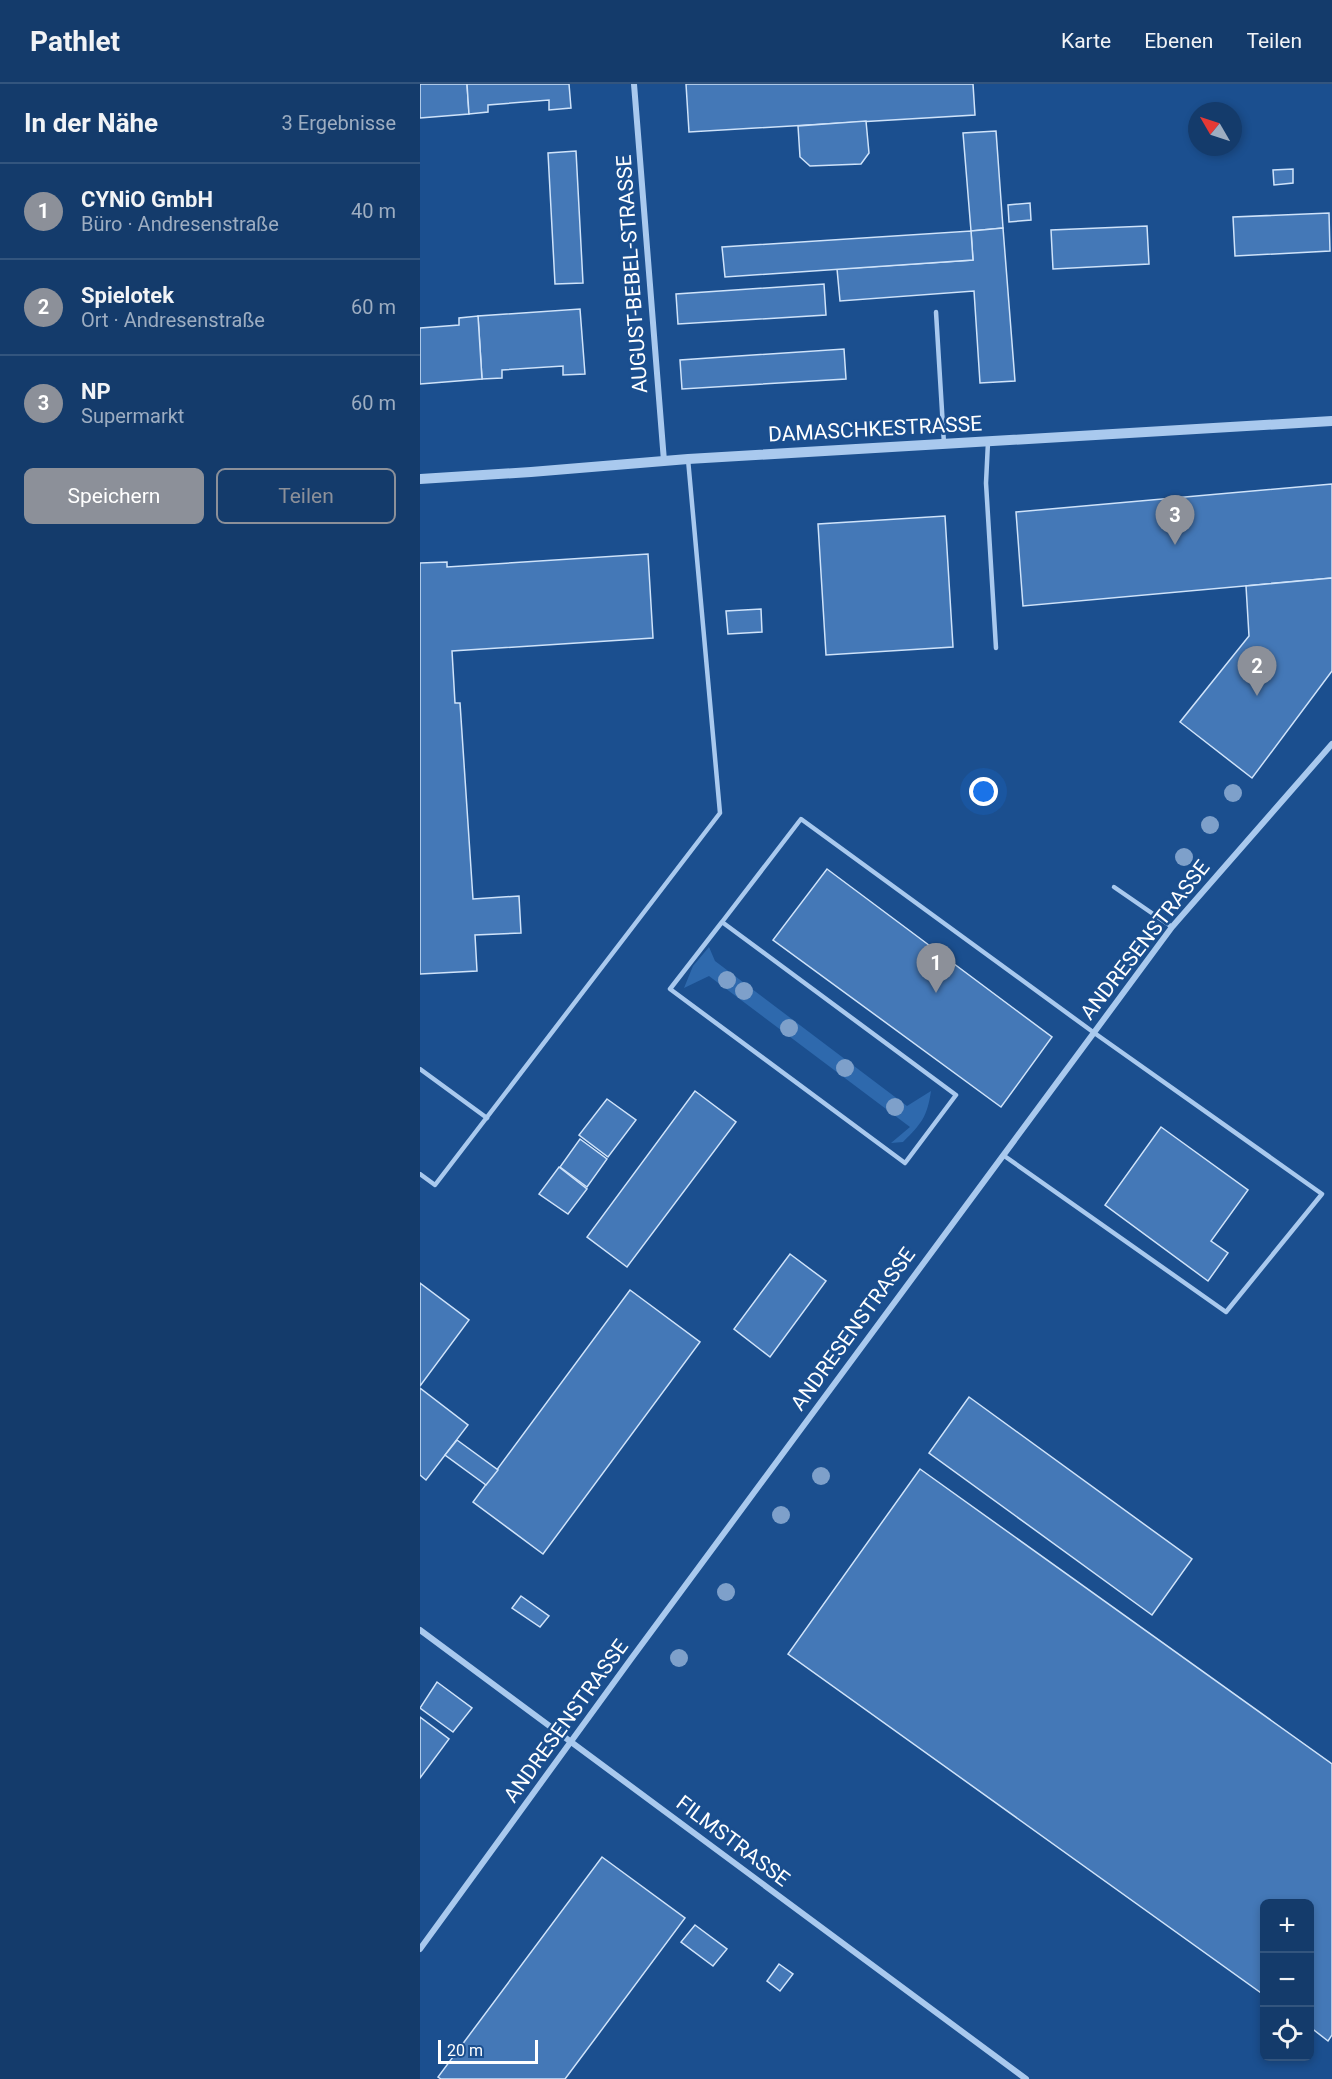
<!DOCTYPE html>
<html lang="de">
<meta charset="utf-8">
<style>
body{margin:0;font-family:Roboto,sans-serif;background:#214673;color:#f1f3f6}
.controls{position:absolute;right:18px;bottom:18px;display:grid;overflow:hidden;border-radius:9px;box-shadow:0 3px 9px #0003}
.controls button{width:54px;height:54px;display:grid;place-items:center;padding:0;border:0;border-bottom:2px solid #33557e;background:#143b6b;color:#f1f3f6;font:30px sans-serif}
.compass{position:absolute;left:768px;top:18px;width:54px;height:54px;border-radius:50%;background:#143b6b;box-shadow:0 3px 9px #0003;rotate:309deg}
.scale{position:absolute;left:18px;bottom:15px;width:100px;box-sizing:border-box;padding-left:6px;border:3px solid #fff;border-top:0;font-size:16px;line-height:21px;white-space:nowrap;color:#fff;-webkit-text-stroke:4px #1b4f8f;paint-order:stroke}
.you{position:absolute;left:564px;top:708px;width:21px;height:21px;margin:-15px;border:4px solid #fff;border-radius:50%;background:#1a73e8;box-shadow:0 0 0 9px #1a73e833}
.badge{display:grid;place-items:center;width:39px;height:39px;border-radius:50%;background:#8c9099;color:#fff;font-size:20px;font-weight:700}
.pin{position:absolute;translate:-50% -50px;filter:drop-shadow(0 2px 3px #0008)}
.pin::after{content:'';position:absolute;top:32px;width:21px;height:18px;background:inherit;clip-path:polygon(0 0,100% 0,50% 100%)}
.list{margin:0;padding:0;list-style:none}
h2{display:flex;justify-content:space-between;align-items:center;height:78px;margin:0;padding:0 24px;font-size:26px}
h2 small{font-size:20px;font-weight:400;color:#9dadc1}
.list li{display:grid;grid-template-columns:39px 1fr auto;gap:18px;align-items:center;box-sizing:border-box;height:96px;padding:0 24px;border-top:2px solid #33557e}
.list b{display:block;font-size:22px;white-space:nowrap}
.list p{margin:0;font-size:20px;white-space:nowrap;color:#9dadc1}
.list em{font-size:20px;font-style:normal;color:#9dadc1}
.actions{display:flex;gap:12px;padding:18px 24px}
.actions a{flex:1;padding:14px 0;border:2px solid #8c9099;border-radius:9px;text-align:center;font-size:21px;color:#8c9099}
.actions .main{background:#8c9099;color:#fff}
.icon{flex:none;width:33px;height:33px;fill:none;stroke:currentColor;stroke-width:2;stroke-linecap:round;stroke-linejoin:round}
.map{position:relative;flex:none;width:912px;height:1995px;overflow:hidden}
header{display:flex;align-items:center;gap:36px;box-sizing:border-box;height:84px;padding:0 30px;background:#143b6b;border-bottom:2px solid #33557e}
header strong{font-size:28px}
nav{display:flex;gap:33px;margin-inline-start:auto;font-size:21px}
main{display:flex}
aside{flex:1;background:#143b6b}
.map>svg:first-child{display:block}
.green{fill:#2e69ad}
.building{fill:#4478b7;stroke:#cfe3fa;stroke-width:1.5}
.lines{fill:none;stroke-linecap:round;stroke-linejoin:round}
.service{stroke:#a9c9ee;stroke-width:4.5}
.minor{stroke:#a9c9ee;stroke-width:6}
.tertiary{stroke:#a9c9ee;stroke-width:10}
.tree{fill:#7ea0ca}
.labels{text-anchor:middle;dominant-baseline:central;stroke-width:5;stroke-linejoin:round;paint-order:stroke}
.street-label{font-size:21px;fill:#fff;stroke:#1b4f8f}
</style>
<header>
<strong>Pathlet</strong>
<nav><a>Karte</a><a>Ebenen</a><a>Teilen</a></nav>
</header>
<main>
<aside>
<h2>In der Nähe<small>3 Ergebnisse</small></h2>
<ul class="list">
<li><span class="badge">1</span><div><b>CYNiO GmbH</b><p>Büro · Andresenstraße</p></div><em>40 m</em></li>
<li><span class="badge">2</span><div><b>Spielotek</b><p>Ort · Andresenstraße</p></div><em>60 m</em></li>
<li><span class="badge">3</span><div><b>NP</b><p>Supermarkt</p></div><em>60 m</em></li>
</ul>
<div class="actions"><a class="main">Speichern</a><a>Teilen</a></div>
</aside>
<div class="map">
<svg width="912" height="1995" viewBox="0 0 912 1995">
<rect width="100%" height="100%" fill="#1b4f8f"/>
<path class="green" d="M289 863 295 877 487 1022 511 1007C507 1033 502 1039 483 1058L471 1059 490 1043 289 892 264 904 273 882Z"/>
<g class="building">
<polygon points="0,0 47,0 49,30 0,34"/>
<polygon points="47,0 149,0 151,24 129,26 129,16 68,21 68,28 49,30"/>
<polygon points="266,0 553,0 555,31 269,48"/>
<polygon points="446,37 449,69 441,80 390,82 380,73 378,42"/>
<polygon points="576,47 583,144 551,147 543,49"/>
<polygon points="156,67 163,199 135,200 128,69"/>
<polygon points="873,85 873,99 854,101 853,86"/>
<polygon points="610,119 611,136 589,138 588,121"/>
<polygon points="909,129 910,167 815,172 813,133"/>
<polygon points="727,142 729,180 633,185 631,146"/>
<polygon points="583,144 595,297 560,299 554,207 420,217 417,185 553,176 551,147"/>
<polygon points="551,147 553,176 305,193 302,163"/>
<polygon points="404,200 406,231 258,240 256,210"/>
<polygon points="160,225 165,290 143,291 143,282 82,286 82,294 62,295 58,232"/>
<polygon points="58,232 62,295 0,300 0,244 39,241 39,234"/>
<polygon points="424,265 426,295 262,305 260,276"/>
<polygon points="912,400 912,494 603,522 596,428"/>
<polygon points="525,432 533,563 406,571 398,440"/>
<polygon points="228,470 233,554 32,567 35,619 40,619 53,815 99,812 101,849 55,851 57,887 0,890 0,479 27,478 27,483"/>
<polygon points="912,494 912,587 832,694 760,638 829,552 826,502"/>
<polygon points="341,525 342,548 308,550 306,527"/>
<polygon points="407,785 632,953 581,1023 353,856"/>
<polygon points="275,1007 316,1038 207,1183 167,1153"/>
<polygon points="187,1015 216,1036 188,1073 159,1051"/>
<polygon points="741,1043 828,1106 791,1157 808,1169 788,1197 685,1121"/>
<polygon points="160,1055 187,1075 167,1103 140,1083"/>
<polygon points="139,1083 167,1105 148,1130 119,1110"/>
<polygon points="370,1170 406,1197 350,1273 314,1245"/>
<polygon points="0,1199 49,1236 0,1302"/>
<polygon points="210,1206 280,1258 123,1470 53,1418"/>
<polygon points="0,1304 48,1341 6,1396 0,1391"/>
<polygon points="549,1313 772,1475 732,1531 509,1369"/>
<polygon points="37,1356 78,1386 66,1401 25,1371"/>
<polygon points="500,1385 912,1680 912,1951 908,1957 890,1943 890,1820 844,1820 844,1911 368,1570"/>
<polygon points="101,1512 129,1532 120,1543 92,1524"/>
<polygon points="17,1598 52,1624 33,1648 0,1624"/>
<polygon points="0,1633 29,1655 0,1694"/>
<polygon points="182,1773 265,1834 145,1995 21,1995 18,1993"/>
<polygon points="275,1841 307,1865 293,1882 261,1858"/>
<polygon points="359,1880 373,1890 360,1907 347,1897"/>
</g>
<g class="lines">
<g class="service">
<polyline points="516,228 524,360"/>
<polyline points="568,358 566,399 576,564"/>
<polyline points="694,803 752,843"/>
<polyline points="302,838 250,905 485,1079 536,1011 302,838 381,735 673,948 902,1110 806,1228 583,1071"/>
<polyline points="0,985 67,1034"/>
<polyline points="0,1090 15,1101 300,729 268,375"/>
</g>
<g class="minor">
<polyline points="214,0 244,377"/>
<polyline points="0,1546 606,1995"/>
<polyline points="0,1865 211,1575 752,843 912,660"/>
</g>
<polyline class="tertiary" points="0,395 111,388 268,375 912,337"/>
</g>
<g class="tree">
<circle cx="813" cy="709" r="9"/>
<circle cx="790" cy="741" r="9"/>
<circle cx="764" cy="773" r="9"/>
<circle cx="307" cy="896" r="9"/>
<circle cx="324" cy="907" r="9"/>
<circle cx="369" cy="944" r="9"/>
<circle cx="425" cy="984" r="9"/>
<circle cx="475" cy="1023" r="9"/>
<circle cx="401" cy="1392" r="9"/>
<circle cx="361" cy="1431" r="9"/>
<circle cx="306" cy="1508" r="9"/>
<circle cx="259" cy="1574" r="9"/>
</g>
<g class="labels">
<g class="street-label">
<text transform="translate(212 190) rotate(-94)">AUGUST-BEBEL-STRASSE</text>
<text transform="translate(455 345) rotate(-3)">DAMASCHKESTRASSE</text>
<text transform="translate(725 856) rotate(-52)">ANDRESENSTRASSE</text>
<text transform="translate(433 1245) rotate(-54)">ANDRESENSTRASSE</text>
<text transform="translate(146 1637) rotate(-54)">ANDRESENSTRASSE</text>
<text transform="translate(313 1757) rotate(37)">FILMSTRASSE</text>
</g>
</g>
</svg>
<div class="controls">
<button>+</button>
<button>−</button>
<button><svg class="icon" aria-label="locate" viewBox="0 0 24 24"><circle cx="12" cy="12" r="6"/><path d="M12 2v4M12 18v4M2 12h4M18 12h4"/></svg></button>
</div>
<svg class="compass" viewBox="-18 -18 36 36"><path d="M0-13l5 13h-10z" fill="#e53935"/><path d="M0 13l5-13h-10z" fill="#9dadc1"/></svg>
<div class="scale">20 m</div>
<div class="you"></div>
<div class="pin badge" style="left:516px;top:909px">1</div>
<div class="pin badge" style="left:837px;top:612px">2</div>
<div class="pin badge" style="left:755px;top:461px">3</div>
</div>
</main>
